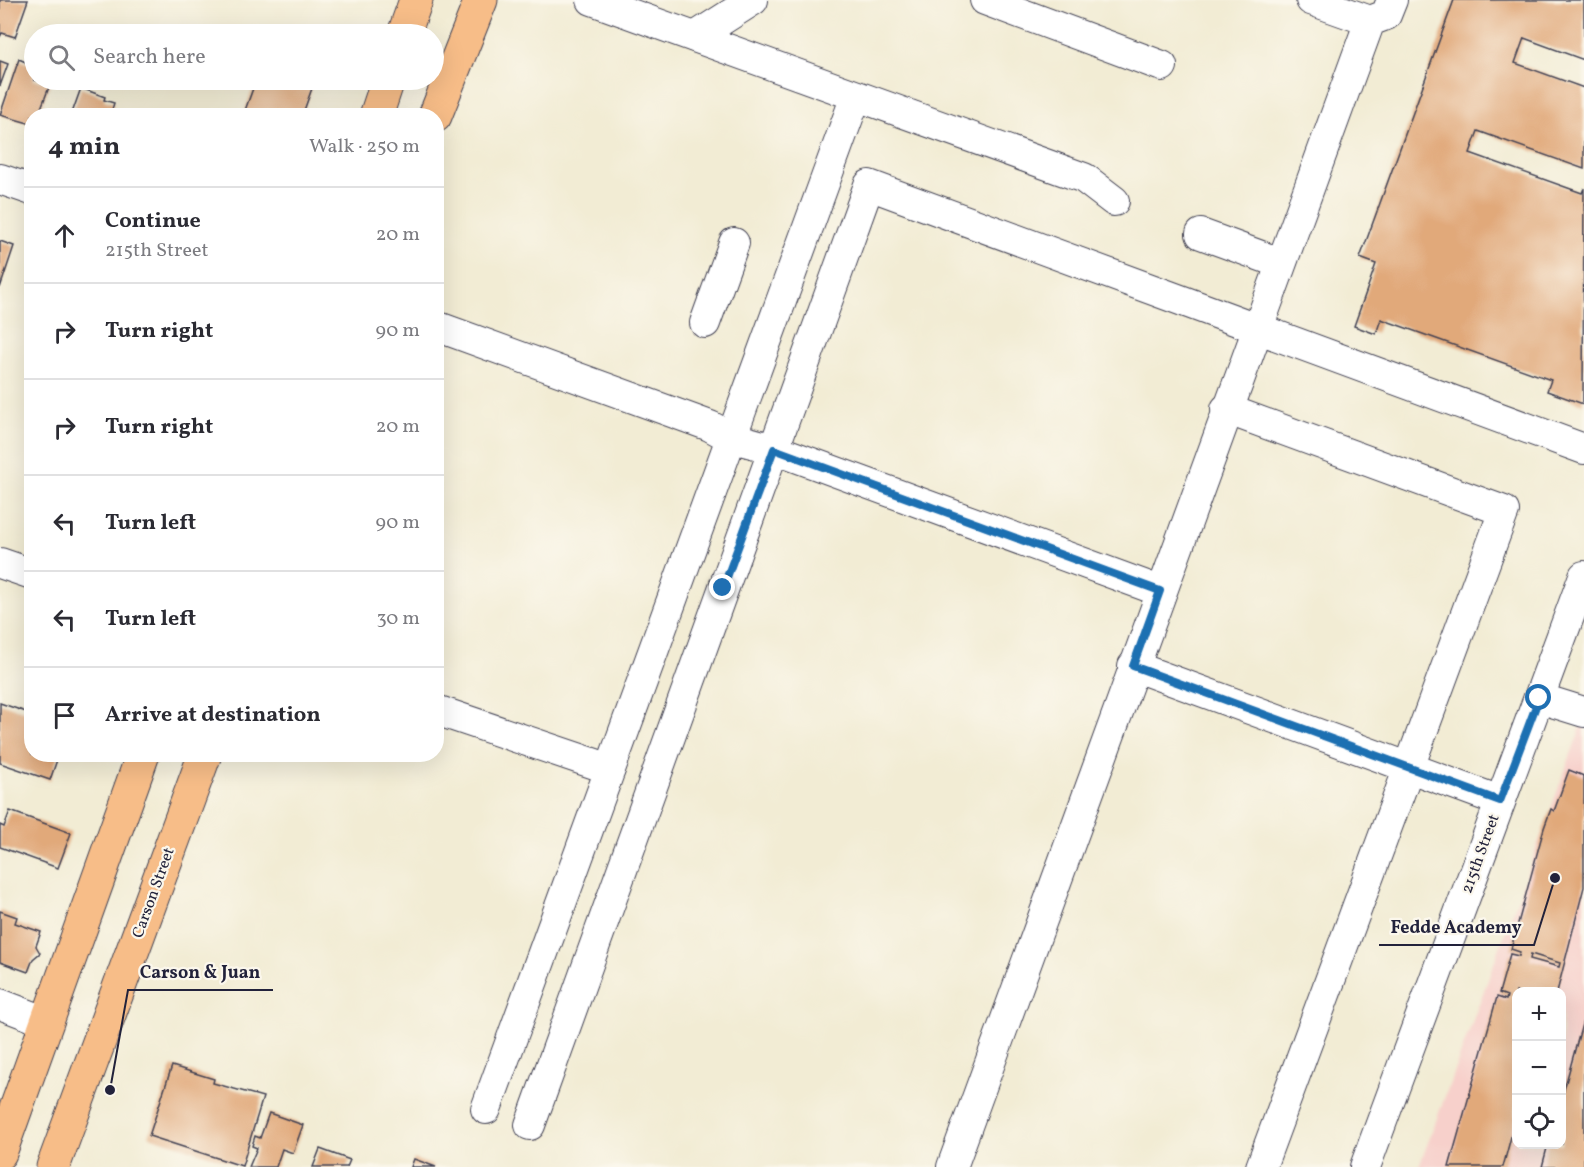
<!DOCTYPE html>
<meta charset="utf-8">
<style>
body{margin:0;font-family:Vollkorn,serif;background:#f7f7f7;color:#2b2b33}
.controls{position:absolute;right:18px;bottom:18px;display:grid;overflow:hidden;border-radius:12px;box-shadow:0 6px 24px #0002}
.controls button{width:54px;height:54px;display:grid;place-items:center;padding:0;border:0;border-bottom:2px solid #e1e1e2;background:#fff;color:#2b2b33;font:30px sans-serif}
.stop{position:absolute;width:18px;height:18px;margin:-14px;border:4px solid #1f6fb2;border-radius:50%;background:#fff}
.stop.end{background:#1f6fb2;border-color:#fff;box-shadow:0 2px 6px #0008}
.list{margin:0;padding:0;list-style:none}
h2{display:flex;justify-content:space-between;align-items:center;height:78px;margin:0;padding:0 24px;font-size:26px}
h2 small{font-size:20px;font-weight:400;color:#7c7c81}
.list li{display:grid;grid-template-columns:39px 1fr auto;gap:18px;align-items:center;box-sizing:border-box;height:96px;padding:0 24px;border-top:2px solid #e1e1e2}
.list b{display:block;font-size:22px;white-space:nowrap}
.list p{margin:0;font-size:20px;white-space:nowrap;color:#7c7c81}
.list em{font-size:20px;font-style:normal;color:#7c7c81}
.icon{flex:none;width:33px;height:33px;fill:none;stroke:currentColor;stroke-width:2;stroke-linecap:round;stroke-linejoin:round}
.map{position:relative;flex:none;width:1584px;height:1167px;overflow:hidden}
.search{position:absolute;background:#fff;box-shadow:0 6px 24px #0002;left:24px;top:24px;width:420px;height:66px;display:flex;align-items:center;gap:15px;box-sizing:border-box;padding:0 21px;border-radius:33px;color:#7c7c81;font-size:22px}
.panel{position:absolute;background:#fff;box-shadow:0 6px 24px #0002;left:24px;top:108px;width:420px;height:654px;border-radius:24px}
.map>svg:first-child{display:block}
.built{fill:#f7d0cb;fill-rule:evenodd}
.building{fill:#e1a97a;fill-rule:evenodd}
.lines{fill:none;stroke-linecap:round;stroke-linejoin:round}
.minor-casing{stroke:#414052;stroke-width:32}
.major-casing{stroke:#414052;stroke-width:35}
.minor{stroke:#fff;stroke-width:30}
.major{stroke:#f7bd88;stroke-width:33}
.route{stroke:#1f6fb2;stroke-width:8}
.labels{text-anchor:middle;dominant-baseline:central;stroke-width:4.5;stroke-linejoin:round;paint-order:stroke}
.street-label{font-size:16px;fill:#22223b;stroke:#fbf7ec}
.leader{fill:none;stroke:#22223b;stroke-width:2}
.callout-dot{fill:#22223b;stroke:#fbf7ec;stroke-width:2}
.callout-label{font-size:18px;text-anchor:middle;font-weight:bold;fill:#22223b;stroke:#fbf7ec;stroke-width:4.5;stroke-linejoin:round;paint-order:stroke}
</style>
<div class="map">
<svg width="1584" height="1167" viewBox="0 0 1584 1167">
<rect width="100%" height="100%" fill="#fbf7ec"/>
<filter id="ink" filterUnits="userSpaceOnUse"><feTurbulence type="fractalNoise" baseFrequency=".0167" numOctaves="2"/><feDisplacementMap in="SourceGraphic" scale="12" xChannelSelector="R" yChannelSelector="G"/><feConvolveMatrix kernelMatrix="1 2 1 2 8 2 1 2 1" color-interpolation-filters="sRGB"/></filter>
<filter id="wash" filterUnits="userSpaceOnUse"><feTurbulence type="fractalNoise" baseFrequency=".008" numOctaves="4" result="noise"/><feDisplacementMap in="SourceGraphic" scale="24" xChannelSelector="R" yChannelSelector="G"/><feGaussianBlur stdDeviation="1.35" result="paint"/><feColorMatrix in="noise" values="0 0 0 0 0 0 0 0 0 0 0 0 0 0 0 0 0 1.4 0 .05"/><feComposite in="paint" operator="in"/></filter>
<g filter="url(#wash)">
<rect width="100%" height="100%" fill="#f2ecd4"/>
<path class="built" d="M1584 719V1167H1419L1567 765ZM1516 992H1562V1144H1516Z"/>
<g id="blocks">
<g class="building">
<polygon points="0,0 28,0 15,37 2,33 0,37"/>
<polygon points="1454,0 1584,0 1584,60 1524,38 1515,63 1584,88 1584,169 1478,131 1470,153 1582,193 1584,188 1583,404 1547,391 1551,380 1381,319 1376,334 1354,326 1376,264 1360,258"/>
<polygon points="19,59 34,66 34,80 51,82 38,116 32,116 32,124 0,115"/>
<polygon points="0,61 8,64 0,86"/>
<polygon points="256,80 315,80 302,116 243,116"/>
<polygon points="81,88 105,97 104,100 114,103 110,116 71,116"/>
<polygon points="0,241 14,246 0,288"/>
<polygon points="0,703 32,714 32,754 59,754 50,780 0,763"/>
<path d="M1569 770 1584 776V887L1557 992H1516V1118L1503 1167H1449L1497 997 1506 1000 1507 996 1499 993 1510 954 1519 956 1520 952 1511 949 1544 828 1551 809 1554 811ZM1531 954 1560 963 1559 967 1530 959Z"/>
<polygon points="10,811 71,833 58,868 0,847 0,825 4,827"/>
<polygon points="0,911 17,917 15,923 41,932 36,946 40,953 33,959 28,972 0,962"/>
<polygon points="1584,1017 1584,1167 1542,1167 1548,1144 1562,1144 1562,1097"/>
<polygon points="172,1066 214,1079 213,1083 263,1097 242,1166 149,1136"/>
<polygon points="269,1113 303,1125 293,1153 282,1149 276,1167 249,1167 257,1148 252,1146 255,1136 260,1138"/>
<polygon points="320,1149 350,1160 347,1167 313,1167"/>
<polygon points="414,1159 436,1167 411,1167"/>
</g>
</g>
</g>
<g filter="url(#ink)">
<use href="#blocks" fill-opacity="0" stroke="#414052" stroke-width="1.5"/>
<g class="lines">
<g class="minor-casing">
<g id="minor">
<polyline points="592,0 1084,178 1114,201"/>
<polyline points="985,0 1162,66"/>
<polyline points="1311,0 1370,21"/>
<polyline points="695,37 753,0"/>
<polyline points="0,179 32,190"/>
<polyline points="1201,234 1280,263"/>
<polyline points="705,323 734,243"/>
<polyline points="436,326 710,426 730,437 774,449 1160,591"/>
<polyline points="1226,409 1504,511 1261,1167"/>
<polyline points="0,563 32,574"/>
<polyline points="1133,666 1500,801"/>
<polyline points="1539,698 1584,712"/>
<polyline points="436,710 610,769"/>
<polyline points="0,1004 47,1022"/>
<polyline points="486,1109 856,96"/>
<polyline points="530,1125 869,185 1584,449"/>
<polyline points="952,1167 1370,21 1386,15 1392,0"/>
<polyline points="1365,1167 1584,576"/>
</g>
</g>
<g class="major-casing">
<g id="major">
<polyline points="404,34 416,0"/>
<polyline points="376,116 388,80"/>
<polyline points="435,116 481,0"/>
<polyline points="0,1153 143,754"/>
<polyline points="53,1167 205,754"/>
</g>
</g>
<use href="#minor" class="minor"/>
<use href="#major" class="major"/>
</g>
</g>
<g class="lines" filter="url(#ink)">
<polyline class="route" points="723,588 774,449 1160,591 1133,666 1500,801 1539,698"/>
</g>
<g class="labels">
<g class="street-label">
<text transform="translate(1481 854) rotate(-70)">215th Street</text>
<text transform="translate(154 893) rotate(-70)">Carson Street</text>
</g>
</g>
<path class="leader" d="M1555 878L1534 945H1379M110 1090L128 990H273"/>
<g class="callout-dot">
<circle cx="1555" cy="878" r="6"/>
<circle cx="110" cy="1090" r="6"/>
</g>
<g class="callout-label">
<text x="1456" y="933">Fedde Academy</text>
<text x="200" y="978">Carson &amp; Juan</text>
</g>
</svg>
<div class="controls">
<button>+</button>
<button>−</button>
<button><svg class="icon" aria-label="locate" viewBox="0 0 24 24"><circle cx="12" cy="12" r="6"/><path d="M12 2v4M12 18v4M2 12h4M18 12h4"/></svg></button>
</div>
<div class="stop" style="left:1539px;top:698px"></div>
<div class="stop end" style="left:723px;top:588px"></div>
<div class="search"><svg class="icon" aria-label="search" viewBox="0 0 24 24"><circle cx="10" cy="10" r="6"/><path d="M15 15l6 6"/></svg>Search here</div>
<section class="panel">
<h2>4 min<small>Walk · 250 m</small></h2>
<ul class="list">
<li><svg class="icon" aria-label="ahead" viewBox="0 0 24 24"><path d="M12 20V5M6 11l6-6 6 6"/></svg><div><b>Continue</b><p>215th Street</p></div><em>20 m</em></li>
<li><svg class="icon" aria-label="right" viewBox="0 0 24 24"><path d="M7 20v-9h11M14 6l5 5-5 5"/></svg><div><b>Turn right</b></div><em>90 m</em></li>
<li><svg class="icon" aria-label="right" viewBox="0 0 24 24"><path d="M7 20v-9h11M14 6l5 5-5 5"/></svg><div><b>Turn right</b></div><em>20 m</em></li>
<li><svg class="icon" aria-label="left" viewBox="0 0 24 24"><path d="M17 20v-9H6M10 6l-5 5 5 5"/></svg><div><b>Turn left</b></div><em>90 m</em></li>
<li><svg class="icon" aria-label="left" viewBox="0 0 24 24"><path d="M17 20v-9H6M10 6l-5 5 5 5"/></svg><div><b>Turn left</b></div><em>30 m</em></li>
<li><svg class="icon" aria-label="arrive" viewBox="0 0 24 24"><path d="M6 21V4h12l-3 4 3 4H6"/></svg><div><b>Arrive at destination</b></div></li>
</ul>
</section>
</div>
